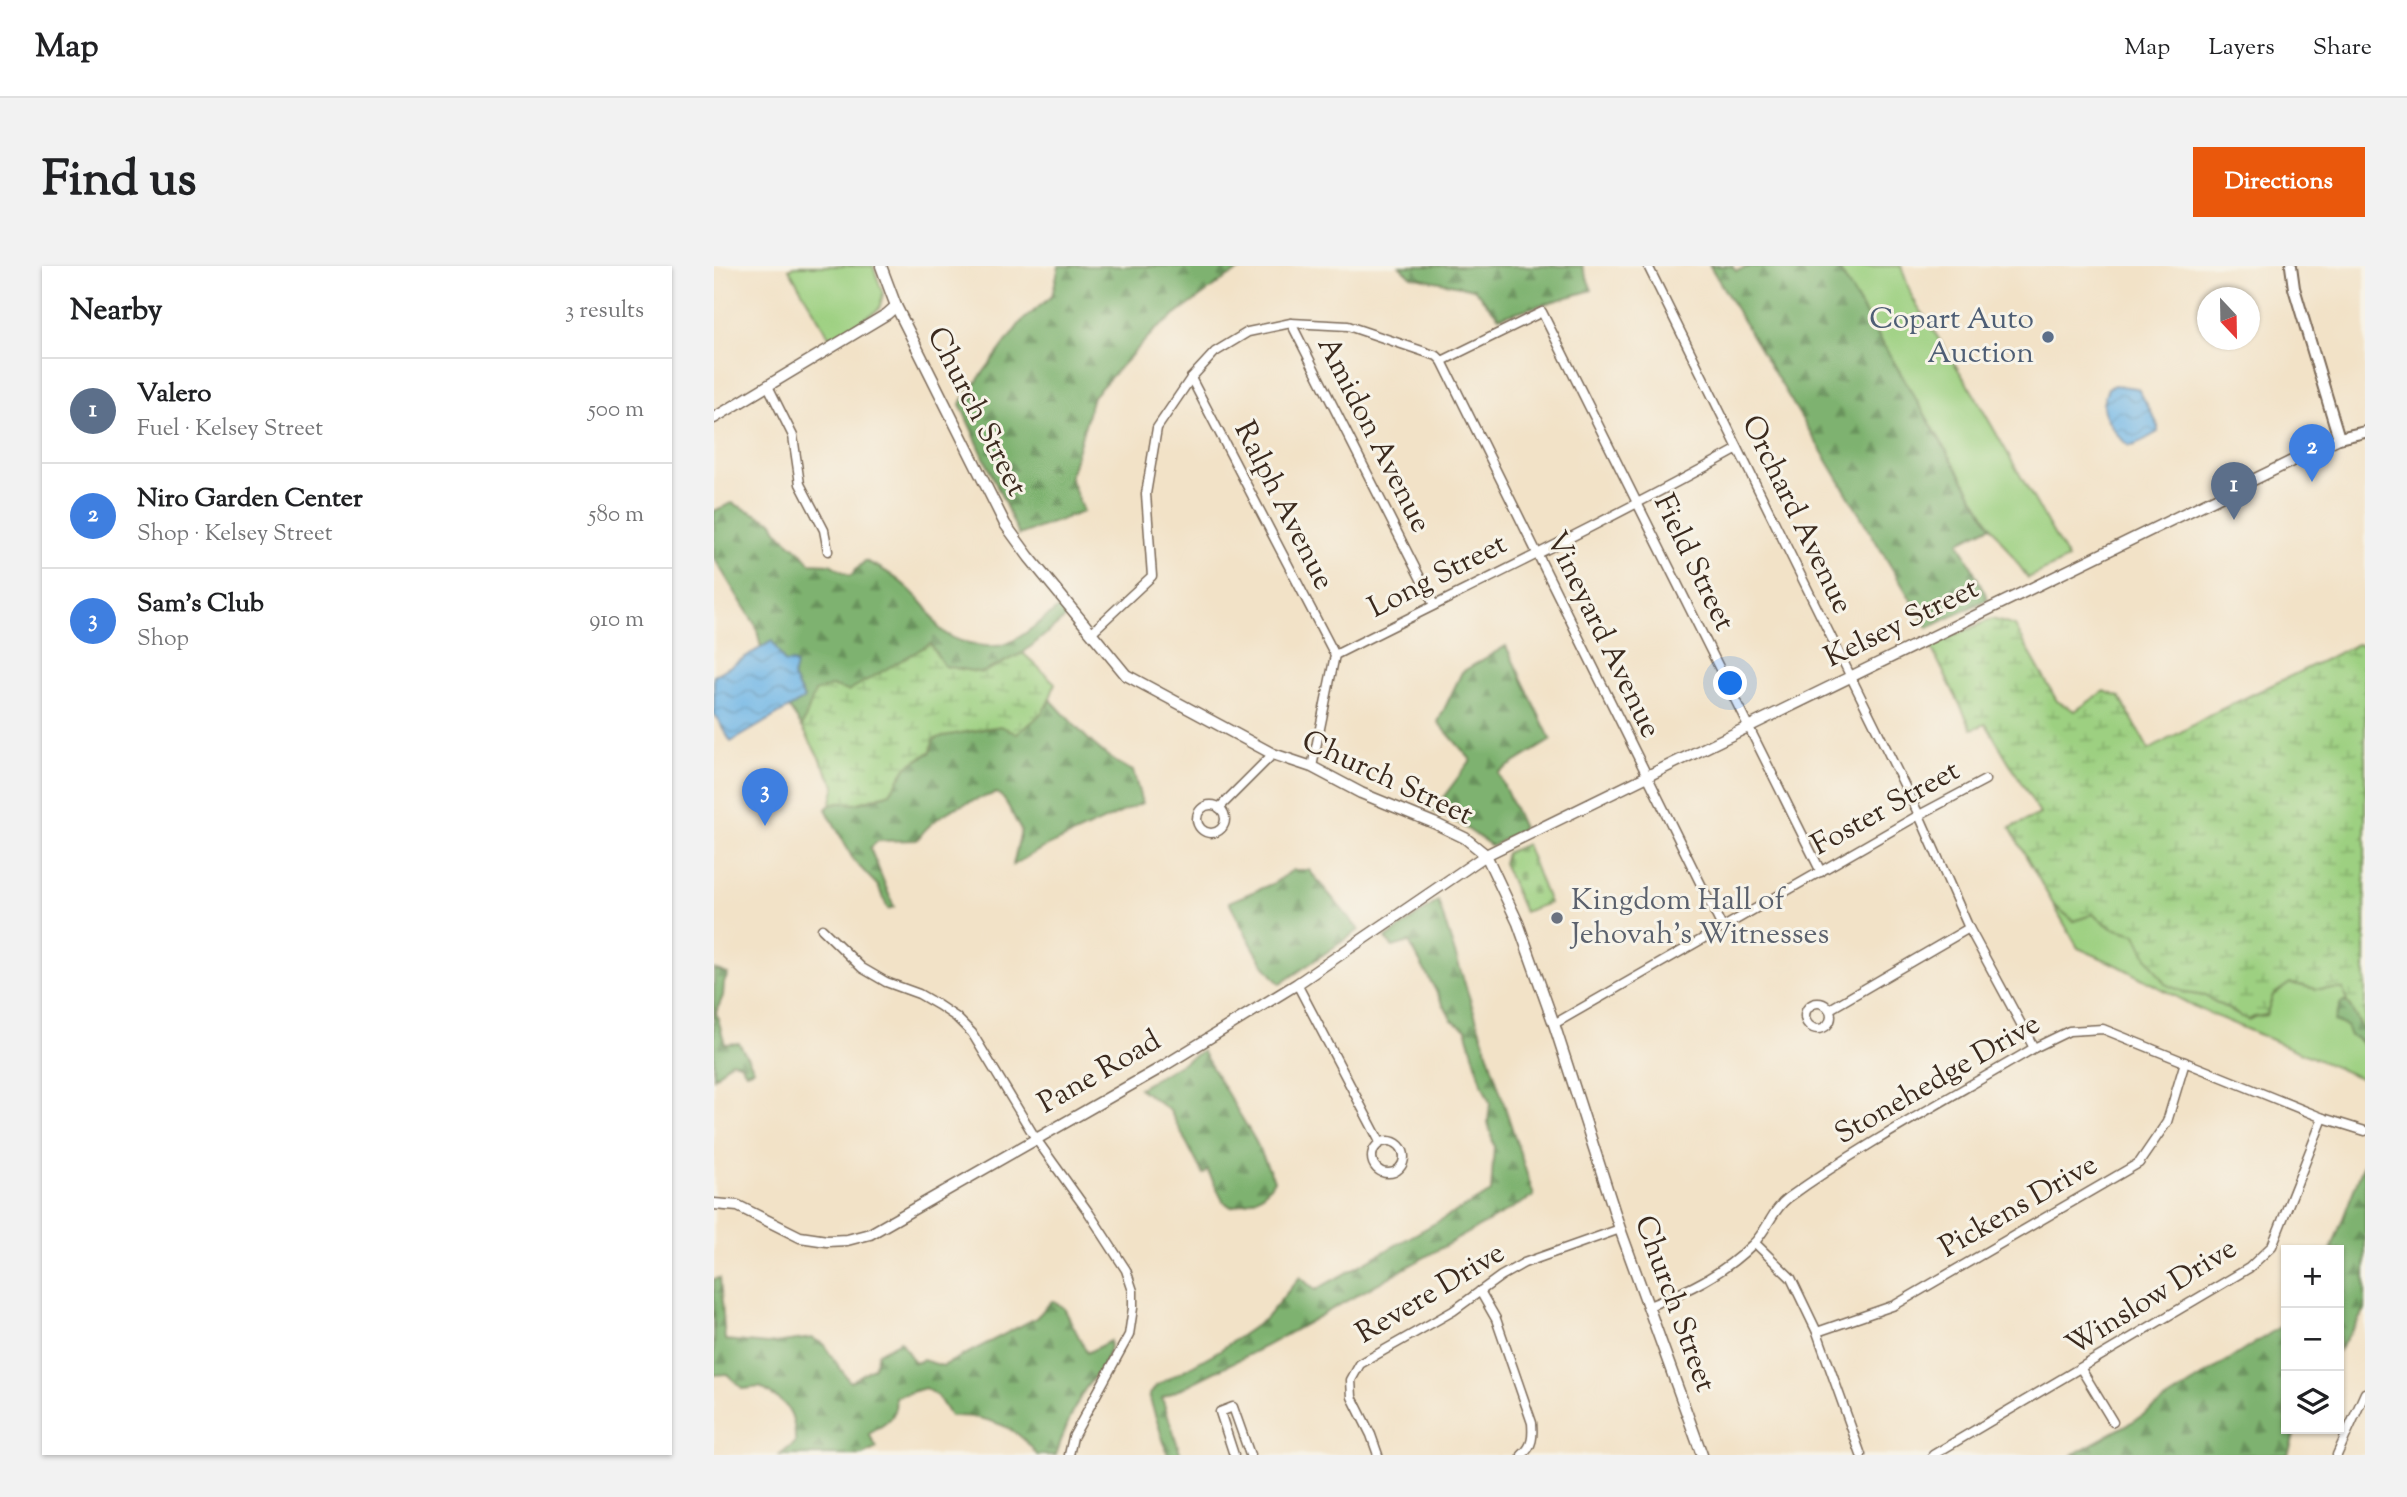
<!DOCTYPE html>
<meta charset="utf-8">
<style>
body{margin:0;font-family:"Sorts Mill Goudy",serif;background:#f2f2f2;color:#202124}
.controls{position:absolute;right:21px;bottom:21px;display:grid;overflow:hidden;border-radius:0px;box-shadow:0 2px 5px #0004}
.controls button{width:63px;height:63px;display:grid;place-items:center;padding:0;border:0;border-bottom:2px solid #e0e0e0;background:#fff;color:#202124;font:35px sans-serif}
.compass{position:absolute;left:1483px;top:21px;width:63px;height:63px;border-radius:50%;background:#fff;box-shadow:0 2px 5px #0004;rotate:158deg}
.you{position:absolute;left:1017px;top:418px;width:24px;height:24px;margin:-18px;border:5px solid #fff;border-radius:50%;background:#1a73e8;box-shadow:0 0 0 10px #1a73e833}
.badge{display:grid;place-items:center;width:46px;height:46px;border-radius:50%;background:#ea580c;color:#fff;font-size:23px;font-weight:700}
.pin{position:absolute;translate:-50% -58px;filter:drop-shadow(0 2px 4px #0008)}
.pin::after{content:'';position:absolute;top:37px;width:24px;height:21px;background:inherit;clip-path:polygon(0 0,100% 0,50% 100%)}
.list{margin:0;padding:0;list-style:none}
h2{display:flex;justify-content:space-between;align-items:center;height:91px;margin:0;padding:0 28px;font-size:30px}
h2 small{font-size:23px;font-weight:400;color:#757577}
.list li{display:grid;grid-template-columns:46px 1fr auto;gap:21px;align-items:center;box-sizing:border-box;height:105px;padding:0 28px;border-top:2px solid #e0e0e0}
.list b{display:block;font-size:26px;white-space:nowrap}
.list p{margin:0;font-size:23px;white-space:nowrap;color:#757577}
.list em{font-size:23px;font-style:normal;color:#757577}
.icon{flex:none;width:38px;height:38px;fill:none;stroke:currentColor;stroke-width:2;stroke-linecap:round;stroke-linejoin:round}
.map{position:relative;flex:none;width:1651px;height:1189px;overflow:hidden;border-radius:0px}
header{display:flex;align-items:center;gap:42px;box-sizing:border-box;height:98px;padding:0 35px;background:#fff;border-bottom:2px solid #e0e0e0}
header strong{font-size:33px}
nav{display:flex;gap:38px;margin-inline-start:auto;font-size:24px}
.intro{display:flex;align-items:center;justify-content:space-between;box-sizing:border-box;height:168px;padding:0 42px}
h1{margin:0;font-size:49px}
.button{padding:18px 32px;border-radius:0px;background:#ea580c;color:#fff;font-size:24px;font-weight:700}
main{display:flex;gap:42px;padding:0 42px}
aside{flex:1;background:#fff;border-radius:0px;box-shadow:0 2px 5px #0004}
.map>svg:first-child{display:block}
.green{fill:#9dd081;stroke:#6c7d50;stroke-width:2}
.forest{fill:url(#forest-firs);stroke:#5c6e46;stroke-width:2}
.wetland{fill:url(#wetland-marsh);stroke:#6c7d50;stroke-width:2}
.cemetery{fill:url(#cemetery-stones);stroke:#6c7d50;stroke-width:2}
.water{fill:url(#water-waves);stroke:#567082;stroke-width:2}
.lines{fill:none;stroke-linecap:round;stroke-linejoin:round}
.minor-casing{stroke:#7b6a59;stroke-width:11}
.tertiary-casing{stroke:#7b6a59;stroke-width:13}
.secondary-casing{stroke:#7b6a59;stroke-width:14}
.minor{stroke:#fff;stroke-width:8}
.tertiary{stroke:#fff;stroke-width:10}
.secondary{stroke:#fff;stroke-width:10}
.service-dot{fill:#5c6f8a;stroke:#f7f3e8;stroke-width:2.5}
.worship-dot{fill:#6b7280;stroke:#f7f3e8;stroke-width:2.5}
.labels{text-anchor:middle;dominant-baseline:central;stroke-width:6;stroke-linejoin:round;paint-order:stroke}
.service-label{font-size:30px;fill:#4e5e75;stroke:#f7f3e8;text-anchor:end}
.street-label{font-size:30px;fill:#3b2a1e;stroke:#f7f3e8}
.worship-label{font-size:30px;fill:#5b616d;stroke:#f7f3e8;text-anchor:start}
</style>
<header>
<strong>Map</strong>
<nav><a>Map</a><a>Layers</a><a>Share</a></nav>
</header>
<div class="intro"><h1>Find us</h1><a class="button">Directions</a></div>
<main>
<aside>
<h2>Nearby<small>3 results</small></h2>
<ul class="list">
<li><span class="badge" style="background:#5c6f8a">1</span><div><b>Valero</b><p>Fuel · Kelsey Street</p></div><em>500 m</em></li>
<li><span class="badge" style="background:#3f7fe0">2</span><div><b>Niro Garden Center</b><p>Shop · Kelsey Street</p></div><em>580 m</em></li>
<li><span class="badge" style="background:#3f7fe0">3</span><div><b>Sam's Club</b><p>Shop</p></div><em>910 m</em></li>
</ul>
</aside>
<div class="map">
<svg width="1651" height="1189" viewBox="0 0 1651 1189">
<defs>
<pattern id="forest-firs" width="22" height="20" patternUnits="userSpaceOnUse" patternTransform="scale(1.75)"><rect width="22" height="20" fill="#7eb26f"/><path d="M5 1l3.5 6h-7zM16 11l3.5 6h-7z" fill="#68915b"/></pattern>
<pattern id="wetland-marsh" width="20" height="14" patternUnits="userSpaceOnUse" patternTransform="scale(1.75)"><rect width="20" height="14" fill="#9dd081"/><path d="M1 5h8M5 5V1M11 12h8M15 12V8" fill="none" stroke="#81a969"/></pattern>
<pattern id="cemetery-stones" width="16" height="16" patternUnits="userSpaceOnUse" patternTransform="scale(1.75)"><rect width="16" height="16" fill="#9dd081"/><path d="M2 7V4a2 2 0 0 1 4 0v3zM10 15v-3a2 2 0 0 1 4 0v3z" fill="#81a969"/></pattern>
<pattern id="water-waves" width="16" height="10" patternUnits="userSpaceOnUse" patternTransform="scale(1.75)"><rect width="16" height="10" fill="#70b6e6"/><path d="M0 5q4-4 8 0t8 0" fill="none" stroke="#5d94ba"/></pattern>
</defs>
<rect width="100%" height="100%" fill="#f7f3e8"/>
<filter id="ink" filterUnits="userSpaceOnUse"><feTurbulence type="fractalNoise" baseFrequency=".0143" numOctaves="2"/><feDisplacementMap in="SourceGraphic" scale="14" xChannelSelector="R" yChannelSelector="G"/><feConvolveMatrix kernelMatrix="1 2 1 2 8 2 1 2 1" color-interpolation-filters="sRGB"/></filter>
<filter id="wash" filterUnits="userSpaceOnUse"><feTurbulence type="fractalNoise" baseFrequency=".00686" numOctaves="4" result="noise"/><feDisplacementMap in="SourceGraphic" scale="28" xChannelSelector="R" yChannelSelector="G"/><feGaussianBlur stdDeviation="1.57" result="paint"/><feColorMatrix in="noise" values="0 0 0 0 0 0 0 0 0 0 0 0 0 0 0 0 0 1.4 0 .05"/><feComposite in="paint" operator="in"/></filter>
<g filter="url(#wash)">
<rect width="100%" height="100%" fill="#f2e2c7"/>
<g class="green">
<polygon points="81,0 159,0 169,28 165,43 117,74 75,3"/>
<polygon points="1123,0 1187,0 1198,31 1258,125 1354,293 1314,312 1277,260"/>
<polygon points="1339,638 1360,655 1379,648 1398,662 1422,668 1433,691 1472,727 1491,730 1527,751 1552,749 1559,729 1576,717 1603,723 1629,723 1633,736 1627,737 1632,760 1651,781 1651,814 1483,742 1405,700 1364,682"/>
</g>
<g class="forest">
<polygon points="345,0 533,0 509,14 440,65 379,130 356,211 369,246 305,269 246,138 307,56 338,30"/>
<polygon points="686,0 868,0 878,24 785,51 760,23 697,10"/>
<polygon points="996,0 1018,0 1022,5 1037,0 1123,0 1277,260 1245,276 1274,333 1214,362"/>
<path d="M18 237 59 256C65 274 87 281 96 297L116 298 136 310 151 295C174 304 195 321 211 340 217 347 220 356 226 363 239 377 275 384 292 378 309 372 330 352 346 341L355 349 309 387 268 407 230 400 216 378 134 425 117 420 102 426 88 461 75 442 90 433 79 411 80 404 71 397 58 376 47 382 42 360 0 292V245Z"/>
<polygon points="792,380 837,474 784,507 809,562 778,580 740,554 719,545 757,494 724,456 748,406"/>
<path d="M336 433C359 457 388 493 419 505L428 537 327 583 299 599 307 564C299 552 294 534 283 527 250 537 223 545 203 574L164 575 156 582 180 641 174 643 164 620 140 595 112 543C121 532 131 539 143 537 154 536 166 531 176 527L193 500 217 486 218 474 229 470 287 460 334 439Z"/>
<path d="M579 604H595L645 664 566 718C544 695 530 664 515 636L560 617Z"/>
<polygon points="724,635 820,930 552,1080 448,1132 467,1189 454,1189 435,1130 442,1120 506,1084 551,1053 586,1011 601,1024 777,926 780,880 774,856 776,837 768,818 752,763 738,754 695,676 679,681 671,673"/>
<polygon points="0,703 14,708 10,717 9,730 2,746 11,778 25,777 40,803 32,806 26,797 17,795 0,812"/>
<polygon points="1633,736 1651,766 1651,781 1645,773 1636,770 1632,760 1620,755 1627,737"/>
<path d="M488 785 541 874 560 914C550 932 536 936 517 941L509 935 494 905 489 908 456 845 425 822Z"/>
<polygon points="1651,894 1651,1044 1625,1084 1625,984 1617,984"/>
<path d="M6 1012 11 1074 53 1078 98 1072 109 1078 136 1116 160 1101 164 1087 186 1075 201 1097 209 1094 229 1100 322 1052 338 1035 350 1042 373 1087 396 1075C396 1100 380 1107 368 1128 357 1147 349 1168 342 1189H323C303 1159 271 1149 236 1150L224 1131 211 1122 181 1131C184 1153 172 1157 155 1168L163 1182 148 1189H66L81 1177C82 1143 73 1138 46 1121L29 1123 13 1108 0 1109V1013Z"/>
<polygon points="1572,1057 1572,1163 1582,1163 1574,1189 1358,1189 1418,1156"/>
</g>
<g class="wetland">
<polygon points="1278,353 1301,360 1343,435 1361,445 1390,425 1406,431 1435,484 1502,446 1643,378 1651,380 1651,766 1633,736 1629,723 1603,723 1576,717 1559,729 1552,749 1540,751 1534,754 1491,730 1472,727 1451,718 1433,691 1422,668 1398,662 1379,648 1360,655 1339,638 1296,562 1326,548 1272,458 1258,463 1216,379"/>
<path d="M216 378 230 400 268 407 309 387 341 417C333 446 326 450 303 468L287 460 229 470 219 474 217 485 193 500 176 527 141 538 128 536 116 539 121 520 88 461 101 426 117 420 134 425Z"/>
</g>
<polygon class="cemetery" points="812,578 835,637 810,646 789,597 792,587"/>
<g class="water">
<path d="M1400 119 1422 122 1425 124 1444 159V166L1421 179 1415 180C1405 172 1390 153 1389 140 1389 134 1392 128 1394 122Z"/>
<polygon points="58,375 71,397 79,396 82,399 79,411 90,433 17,476 0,447 0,410"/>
</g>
</g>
<g filter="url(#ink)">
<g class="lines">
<g class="minor-casing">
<g id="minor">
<polyline points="934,0 1205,549 1255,662 1320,782"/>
<polyline points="577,57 720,339"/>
<polyline points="728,95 1009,663"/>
<polyline points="477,112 621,389"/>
<polyline points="54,120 79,170 86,218 110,264 114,285"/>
<polyline points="378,366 438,310 432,228 443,162 477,112 501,86 534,66 577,57 634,60 723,90 728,95 828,46 1107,606"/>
<path d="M598 501 621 389C756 321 892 256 1024 183"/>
<circle cx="497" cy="553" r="14"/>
<polyline points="505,542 559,488"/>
<polyline points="108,663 148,702 172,716 205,728 224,739 242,751 258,767 322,873 375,947 412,1004 419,1025 419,1042 415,1069 359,1171 355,1189"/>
<polyline points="583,718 666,876"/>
<circle cx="1104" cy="750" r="13"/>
<polyline points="1116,743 1255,662"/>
<polyline points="840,758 1205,549 1271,514"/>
<circle cx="674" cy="891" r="16"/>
<polyline points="1041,977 1077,1012 1103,1066 1147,1189"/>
<path d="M766 1025 782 1053 818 1157C819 1170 819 1180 808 1189"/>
<path d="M935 1040C974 1025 1009 1008 1039 978 1053 965 1058 944 1074 932 1152 876 1238 831 1320 782L1355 765 1389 763 1609 852 1651 865"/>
<polyline points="1103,1066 1181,1039 1425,897 1453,856 1471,796"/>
<polyline points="1367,1103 1399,1156"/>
<polyline points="520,1189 506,1146 519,1141 536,1189"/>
<polyline points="664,1189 657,1169 638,1131 637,1114 646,1098 739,1045 787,1010 810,997 906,963"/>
<polyline points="1219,1189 1535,1002 1558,980 1609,852"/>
<polyline points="1623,1189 1651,1127"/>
</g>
</g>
<g class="tertiary-casing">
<g id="tertiary">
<polyline points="167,0 182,40 291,258 315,291 412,409 559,488 598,501 647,527 720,557 751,572 772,589 804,657 840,758 906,963 988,1189"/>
<polyline points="0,152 173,48 182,40"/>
<polyline points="0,938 24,940 86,971 113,975 133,974 156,968 443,804 583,718 772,589 1625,172"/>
</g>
</g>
<g class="secondary-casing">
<polyline id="secondary" points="1577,0 1580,22 1625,172 1651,166"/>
</g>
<use href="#minor" class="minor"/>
<use href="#tertiary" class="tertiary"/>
<use href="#secondary" class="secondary"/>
</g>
</g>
<circle class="service-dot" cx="1334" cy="71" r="7"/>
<circle class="worship-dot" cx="843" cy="652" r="7"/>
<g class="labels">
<g class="service-label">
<text x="1320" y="54">Copart Auto<tspan x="1320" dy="34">Auction</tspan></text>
</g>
<g class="street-label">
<text transform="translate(262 146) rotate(63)">Church Street</text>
<text transform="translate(659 169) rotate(63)">Amidon Avenue</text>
<text transform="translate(569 240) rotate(63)">Ralph Avenue</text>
<text transform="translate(1082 249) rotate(64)">Orchard Avenue</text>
<text transform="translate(979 297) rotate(64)">Field Street</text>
<text transform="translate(724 311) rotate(-27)">Long Street</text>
<text transform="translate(1188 358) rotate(-26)">Kelsey Street</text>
<text transform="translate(888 369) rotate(64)">Vineyard Avenue</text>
<text transform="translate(673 513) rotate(25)">Church Street</text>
<text transform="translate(1172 543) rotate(-29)">Foster Street</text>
<text transform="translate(386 807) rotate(-30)">Pane Road</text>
<text transform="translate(1224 814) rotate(-30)">Stonehedge Drive</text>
<text transform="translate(1305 941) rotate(-30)">Pickens Drive</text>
<text transform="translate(717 1028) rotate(-31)">Revere Drive</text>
<text transform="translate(1438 1032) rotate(-32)">Winslow Drive</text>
<text transform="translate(960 1038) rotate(70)">Church Street</text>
</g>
<g class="worship-label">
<text x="857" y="635">Kingdom Hall of<tspan x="857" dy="34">Jehovah's Witnesses</tspan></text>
</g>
</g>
</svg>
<div class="controls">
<button>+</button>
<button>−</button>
<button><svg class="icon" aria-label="layers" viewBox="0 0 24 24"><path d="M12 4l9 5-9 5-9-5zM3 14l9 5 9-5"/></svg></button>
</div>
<svg class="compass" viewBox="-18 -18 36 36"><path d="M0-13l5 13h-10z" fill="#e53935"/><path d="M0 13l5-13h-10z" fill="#757577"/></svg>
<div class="you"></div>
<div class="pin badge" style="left:1520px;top:254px;background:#5c6f8a">1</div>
<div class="pin badge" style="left:1598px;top:216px;background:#3f7fe0">2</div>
<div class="pin badge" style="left:51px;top:560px;background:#3f7fe0">3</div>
</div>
</main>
